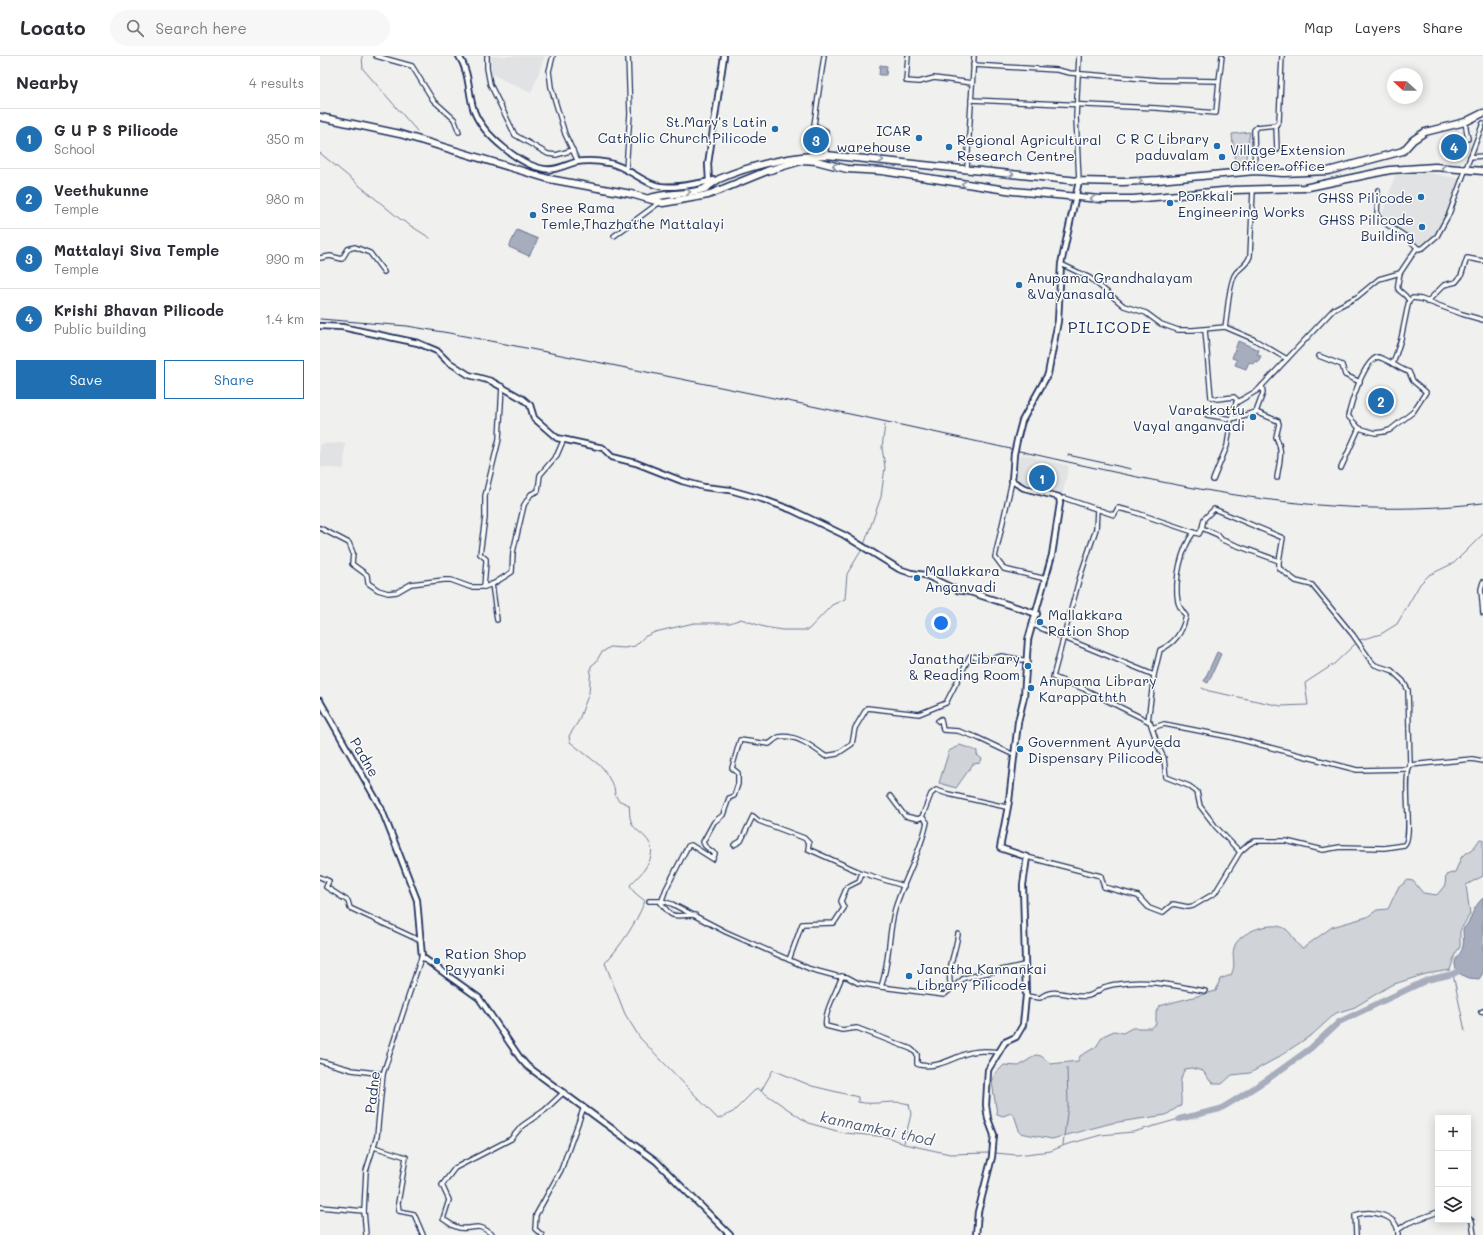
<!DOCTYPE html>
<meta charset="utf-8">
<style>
body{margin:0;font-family:Mali,sans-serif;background:#f7f7f7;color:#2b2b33}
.controls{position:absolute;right:12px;bottom:12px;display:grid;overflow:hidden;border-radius:0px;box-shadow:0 2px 10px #0003}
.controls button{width:36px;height:36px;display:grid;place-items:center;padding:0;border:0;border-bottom:1px solid #e1e1e2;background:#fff;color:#2b2b33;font:20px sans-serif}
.compass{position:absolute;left:1067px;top:12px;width:36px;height:36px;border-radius:50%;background:#fff;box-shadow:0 2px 10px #0003;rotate:291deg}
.you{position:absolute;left:621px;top:567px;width:14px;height:14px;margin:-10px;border:3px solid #fff;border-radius:50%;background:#1a73e8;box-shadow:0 0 0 6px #1a73e833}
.badge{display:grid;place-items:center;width:26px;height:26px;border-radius:50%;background:#1f6fb2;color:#fff;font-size:13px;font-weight:700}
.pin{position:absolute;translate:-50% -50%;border:2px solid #fff;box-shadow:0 1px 4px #0006}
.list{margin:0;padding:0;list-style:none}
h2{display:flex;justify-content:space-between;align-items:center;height:52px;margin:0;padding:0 16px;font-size:17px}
h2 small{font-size:13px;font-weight:400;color:#7c7c81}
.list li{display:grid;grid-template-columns:26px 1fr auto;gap:12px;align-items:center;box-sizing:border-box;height:60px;padding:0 16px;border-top:1px solid #e1e1e2}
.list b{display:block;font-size:15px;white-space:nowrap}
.list p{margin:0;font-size:13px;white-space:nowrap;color:#7c7c81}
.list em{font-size:13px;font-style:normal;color:#7c7c81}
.actions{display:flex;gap:8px;padding:12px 16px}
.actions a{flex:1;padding:9px 0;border:1px solid #1f6fb2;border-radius:0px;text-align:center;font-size:14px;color:#1f6fb2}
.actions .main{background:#1f6fb2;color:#fff}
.icon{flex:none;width:22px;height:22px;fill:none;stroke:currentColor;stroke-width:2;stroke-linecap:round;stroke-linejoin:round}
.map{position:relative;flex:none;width:1163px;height:1179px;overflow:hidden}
header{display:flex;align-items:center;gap:24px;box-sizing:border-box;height:56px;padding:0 20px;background:#fff;border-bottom:1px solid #e1e1e2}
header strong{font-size:19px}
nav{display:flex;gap:22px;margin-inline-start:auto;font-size:14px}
.search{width:280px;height:36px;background:#f7f7f7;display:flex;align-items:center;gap:10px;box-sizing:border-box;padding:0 14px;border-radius:22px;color:#7c7c81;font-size:15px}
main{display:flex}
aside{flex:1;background:#fff}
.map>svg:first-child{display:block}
.built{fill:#e0e2e3}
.green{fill:#d0d3d8;stroke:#76819b}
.water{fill:#a7adbd;stroke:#6f7b97}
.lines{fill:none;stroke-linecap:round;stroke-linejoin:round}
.stream{stroke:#6f7b97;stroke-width:1}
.river{stroke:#a7adbd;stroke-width:6}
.street-casing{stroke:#1b2f5e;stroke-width:6}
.secondary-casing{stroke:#1b2f5e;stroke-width:8}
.highway-casing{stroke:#1b2f5e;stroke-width:9}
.street{stroke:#fdfcf7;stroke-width:3.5}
.secondary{stroke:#fdfcf7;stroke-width:4.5}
.highway{stroke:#fdfcf7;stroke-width:6}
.rail{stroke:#1b2f5e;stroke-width:1}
.secondary-bridge-casing{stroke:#1b2f5e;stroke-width:8;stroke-linecap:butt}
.secondary-bridge{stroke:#fdfcf7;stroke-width:4.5}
.oneway{stroke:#8c96aa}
.poi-dot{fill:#1f6fb2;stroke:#fdfcf7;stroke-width:1.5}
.labels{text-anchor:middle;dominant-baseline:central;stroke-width:3;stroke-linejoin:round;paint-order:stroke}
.poi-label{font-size:14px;fill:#1b2f5e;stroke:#fdfcf7;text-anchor:start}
.street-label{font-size:14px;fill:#1b2f5e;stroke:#fdfcf7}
.water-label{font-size:15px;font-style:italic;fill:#4c5b7f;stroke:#fdfcf7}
.quarter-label{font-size:16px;letter-spacing:1px;fill:#1b2f5e;stroke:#fdfcf7}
</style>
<header>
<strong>Locato</strong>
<div class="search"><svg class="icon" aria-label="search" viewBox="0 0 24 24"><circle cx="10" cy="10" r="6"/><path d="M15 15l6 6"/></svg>Search here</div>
<nav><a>Map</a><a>Layers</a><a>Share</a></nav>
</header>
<main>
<aside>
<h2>Nearby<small>4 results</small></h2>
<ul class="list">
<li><span class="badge">1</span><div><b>G U P S Pilicode</b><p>School</p></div><em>350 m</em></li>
<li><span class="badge">2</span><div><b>Veethukunne</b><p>Temple</p></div><em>980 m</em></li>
<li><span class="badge">3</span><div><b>Mattalayi Siva Temple</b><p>Temple</p></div><em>990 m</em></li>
<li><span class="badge">4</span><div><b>Krishi Bhavan Pilicode</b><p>Public building</p></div><em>1.4 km</em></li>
</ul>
<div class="actions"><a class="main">Save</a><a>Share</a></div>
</aside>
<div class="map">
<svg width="1163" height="1179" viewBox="0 0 1163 1179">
<rect width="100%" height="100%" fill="#f0f0ee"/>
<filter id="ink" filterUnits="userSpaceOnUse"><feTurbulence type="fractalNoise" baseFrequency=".025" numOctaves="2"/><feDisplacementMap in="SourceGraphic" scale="8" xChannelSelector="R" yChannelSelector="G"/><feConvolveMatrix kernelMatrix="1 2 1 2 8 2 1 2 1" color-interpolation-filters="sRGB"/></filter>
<g filter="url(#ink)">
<g class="built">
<polygon points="168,0 225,0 211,37 169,17"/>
<polygon points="1078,111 1141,123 1125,165 1117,179 1103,191 1099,191 1093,182 1067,168 1061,162"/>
<polygon points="25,387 24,413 0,411 0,388"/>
<polygon points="701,398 749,410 742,439 700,426 695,418"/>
</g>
<g class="green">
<polygon points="930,76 925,108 915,109 912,78"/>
<polygon points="640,689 657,695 657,699 662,703 660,707 653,708 636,732 619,727 629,695"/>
<path d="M1160 783H1163V820L1146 829 1150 858 1140 875V891L1135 898 1130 914 1106 918 1071 929 1035 951 1016 957 993 978 957 1002 930 1017 912 1019 902 1028H895L890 1025 883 1015 871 1012 865 1013C857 1026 862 1036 861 1049L846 1059 792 1067 732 1083 700 1077 694 1059 691 1057 683 1060 677 1058 672 1026 675 1018 684 1009 699 1010 716 999 721 1000 731 1008 758 1005 760 1000 776 991 783 980 794 975 803 977 812 972H831L836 968V956L839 950 896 935 900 923 911 919C917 907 911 902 914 892 918 876 950 865 964 872 973 876 975 890 983 892L1012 871 1047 861 1057 854 1068 853 1078 832 1088 824 1093 825 1103 837 1117 839 1125 829 1126 819 1135 816 1142 800 1153 793Z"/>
</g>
<g class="water">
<polygon points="560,9 567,10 566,19 559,19"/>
<polygon points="197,174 218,183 209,200 189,191"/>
<polygon points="918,285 939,294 937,299 941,300 938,306 935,305 933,308 929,306 926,313 915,309 917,304 912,302"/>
<polygon points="897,596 901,598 888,627 884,625"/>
<path d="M1163 842V917L1159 923 1149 922 1138 917C1130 901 1140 903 1143 890 1144 885 1143 878 1143 873 1153 864 1150 854 1163 842Z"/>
</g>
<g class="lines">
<g class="stream">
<polyline points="42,0 43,13 97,75"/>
<polyline points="0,97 80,163 110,182"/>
<polyline points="544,489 561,441 565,411 562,392 565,368"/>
<path d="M541 495 527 518 525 543 512 549 488 574H462L444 571 421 563 410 567H374L335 576 324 581 315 590 304 592 290 591 281 597 276 606 271 610 269 637 258 666 249 680 250 686 283 712 294 731 295 738 298 744 309 749C310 754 309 761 311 765 313 772 320 776 325 781 342 798 322 817 310 829L314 836 325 845C315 869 302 888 285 907L305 958 320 982 398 1063 413 1056 437 1032 488 1067 524 1077 568 1081 584 1088 630 1098 669 1097"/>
<polyline points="1040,584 1061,578 1077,568 1100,528 1109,519 1134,507 1163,478"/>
<polyline points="882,632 889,635 961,650 988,649 985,627 1014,608 1035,588"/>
<polyline points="1133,918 1145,975"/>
<path d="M441 1035 453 1014 492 1030 538 1041V1046C555 1050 572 1043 589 1048L591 1058 584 1087"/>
<polyline points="743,1089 748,1049 747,1012"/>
<polyline points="675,1097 697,1099 731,1095 745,1089 781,1079 813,1076 859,1063"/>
</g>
<polyline class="river" points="859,1063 900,1053 915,1044 948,1023 991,992 1019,966 1107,924 1133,918 1144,912"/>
<g class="street-casing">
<g id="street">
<polyline points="56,0 92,10 113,44 134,63 139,76"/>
<polyline points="167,0 167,12 170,28 195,79 228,98 236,99 253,94"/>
<polyline points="233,0 229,15 231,31 245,78 258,106"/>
<polyline points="504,0 494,69 506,75 506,99"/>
<polyline points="588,0 586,25 599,26 614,22 652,27"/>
<polyline points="899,25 902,0"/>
<polyline points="651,44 836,52 896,57 899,25 838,24 750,17 737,14 653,9"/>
<polyline points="1145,66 1148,83"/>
<polyline points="956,69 957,94"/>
<polyline points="1150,101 1163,100"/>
<polyline points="647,112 654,0"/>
<polyline points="306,113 310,58 308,0"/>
<polyline points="935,115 934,74 937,71 956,69 959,65 962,0"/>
<polyline points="759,125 756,61 759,0"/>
<path d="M1058 134 1057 159C1064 169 1075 173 1085 180 1090 184 1094 189 1099 193"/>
<polyline points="294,180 340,146"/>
<polyline points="0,202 10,200 22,203 28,193 35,191 50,197 64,216"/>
<path d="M741 208 770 222 804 250 826 257 841 268 858 274H873L905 271C908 255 908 234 914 220 918 211 926 212 930 200L933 134"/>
<polyline points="1089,244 1093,242 1101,243 1142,258 1163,264"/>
<polyline points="1107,246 1124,229 1136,226 1141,220 1147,202 1163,205"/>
<polyline points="905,271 933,283 967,303 1014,253 1037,241 1059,223 1080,217 1096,193 1103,192 1117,180 1129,158 1163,67"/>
<polyline points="885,274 891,341 897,343 914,341 917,344 911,363 907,390 893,424"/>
<polyline points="999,300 1022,309 1025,319 1040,326"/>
<path d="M1058 301C1070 304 1078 313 1089 316L1093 325 1106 336 1093 356 1070 374 1063 376 1055 377 1039 372 1028 360C1031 347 1044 304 1058 301Z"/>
<path d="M1073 308 1081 283 1089 244C1078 229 1075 241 1080 217"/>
<polyline points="916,347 938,334 967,303"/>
<path d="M936 356 958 365 959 368 956 381C964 396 959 406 957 422"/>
<polyline points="887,359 911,363 936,356 943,337 942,330"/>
<polyline points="1021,412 1039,372"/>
<polyline points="692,425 675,501 684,513 726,523"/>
<polyline points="740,443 744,442 794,459 798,452 811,455 879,478 882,472 898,479 902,484 959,505 959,512 976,525 992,529 1033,579 1051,605 1055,609 1071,614 1083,625 1088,634 1090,709"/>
<polyline points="777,453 776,473 759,524 733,621 764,633 830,666 838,690 844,702 846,721 869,730 877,736 880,750 896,771 920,796"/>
<polyline points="0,472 29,487 33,497 32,508 47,519 48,527 58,534 68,537 77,536 91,528 124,524 131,524 150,531 164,531 173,528 192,516 193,496 204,449 211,438 218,435 220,419 237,399 243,385"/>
<polyline points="882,472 884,463 894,453 963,482 959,505"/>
<polyline points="1163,526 1161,533 1163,557"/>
<polyline points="172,528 177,564"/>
<polyline points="164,531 166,506 166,503 160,498 165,462 165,440 179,383 182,330"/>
<polyline points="713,569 834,619 828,665"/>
<path d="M834 619 840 594C855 587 862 577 866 560 863 556 859 551 858 546 854 525 861 493 874 476"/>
<polyline points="618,665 621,663 623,674 638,675 656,681 694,699"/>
<polyline points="832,672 844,668 910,681 1037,714 1088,713"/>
<polyline points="570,740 585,760 598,763 602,761 611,738 616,734 628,738 686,751"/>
<polyline points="414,789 421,785 433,760 439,765 484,782 489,787 488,793 542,817 539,825 527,831 521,845 524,852 514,867 482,868 469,904"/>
<path d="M707 801 781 820 784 831 818 840 829 852 842 857 853 848 868 851 873 850 895 837 920 796 929 788 935 785H966L1003 794 1020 791 1064 792 1084 789C1094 782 1082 726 1090 709L1152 703 1163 705"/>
<polyline points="542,817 584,830"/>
<polyline points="0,821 9,825 6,831 28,845 30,852 101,885"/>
<path d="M329 845H342L352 848 406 876 490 913 516 920 527 921 538 927 561 931C570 905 568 878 575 853 584 823 601 796 607 766L602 761"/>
<path d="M375 859C354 859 354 865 341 847L346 833 368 790 371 789 393 803 395 798 385 790 383 786 394 766 403 759 409 742 414 740 418 728V717L412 712 420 684 449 688C452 686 456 682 459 681 476 678 493 691 505 700L517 698 532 688 535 672 547 652 599 658 626 647 650 600 670 603 682 600 708 605"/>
<path d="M522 920C518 933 503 957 506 970L522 974 537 972 591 993 597 998V1008L600 1009C617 1012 629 1004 645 998 656 994 668 995 680 996"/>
<polyline points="561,931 624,939 644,922 704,909"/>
<path d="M631 931C626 913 636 896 638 878"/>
<path d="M706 940 720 942C734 929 751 943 768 940 773 939 779 934 784 931 788 930 794 928 799 928 828 923 856 930 885 935"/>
<polyline points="1161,956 1163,955"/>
<polyline points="0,1005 32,1014 63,1018"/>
<polyline points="54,1091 86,1101 78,1147 79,1155 94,1158 103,1179"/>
<polyline points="0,1151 44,1155"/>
<polyline points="1148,1162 1152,1165 1154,1179"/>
<polyline points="1078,1174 1088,1167 1118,1156"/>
<polyline points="46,1179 44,1155 46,1115 57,1080 63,1018 102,899"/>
<path d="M173 1179C155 1165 158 1174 140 1172 135 1172 128 1166 123 1163L129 1144 122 1129 135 1112 191 1083 202 1070 225 1054 244 1036"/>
<polyline points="222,1179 215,1173 216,1159 241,1114 264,1051"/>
<path d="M1036 1179 1035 1159C1051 1154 1079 1158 1078 1179"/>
</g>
</g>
<g class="secondary-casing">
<g id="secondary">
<path d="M139 0C150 17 148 37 154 55 163 79 200 109 224 113 236 115 245 109 256 106 267 104 279 105 289 107 306 110 319 124 335 129 350 134 380 127 395 124"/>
<polyline points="389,125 388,108 404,0"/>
<polyline points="0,270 22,271 98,287 117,295 127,305 149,319 171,325 203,343 210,349 214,362 237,382 283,392 292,401 316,407 362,425 384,431 410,434 442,443 472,454 524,479 579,513 591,517 605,519 637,534 650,536 717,558"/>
<polyline points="698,380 702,365 728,318 738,265 741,208 759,125"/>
<polyline points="0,645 61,752 80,800 97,844 102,901 159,942 200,1002 207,1010 336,1105 410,1179"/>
<polyline points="656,1179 658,1156 672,1101 674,1079 668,1063 666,1049 668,1014 685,986 696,981 703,969 706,940 703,829 707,801 680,792 689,745 698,666 704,641 708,584 732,499 740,447 739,441 704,432 692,425 694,398"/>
</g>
</g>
<g class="highway-casing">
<g id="highway">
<polyline points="0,61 80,78 229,123 311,138 343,147 388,139 447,115 484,104 496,105 527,113 562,115 693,135 780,143 813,143 914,134 984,132 1070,114 1115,111 1163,115"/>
<path d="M330 142C347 137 366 139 384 133 389 130 394 126 399 123 431 109 472 100 506 99L759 125 803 126 838 124 935 115 963 117 1008 115 1083 95 1093 84 1105 76 1145 66 1163 57"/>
</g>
</g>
<use href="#street" class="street"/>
<use href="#secondary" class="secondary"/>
<use href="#highway" class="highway"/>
<g class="rail">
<path d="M0 263 87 270 129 277C299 310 468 344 636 381 809 418 985 469 1163 447"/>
<polyline points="748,399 811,413"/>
</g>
<g class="secondary-bridge-casing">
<polyline id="secondary-bridge" points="694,398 698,380"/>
</g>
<use href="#secondary-bridge" class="secondary-bridge"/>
</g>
<defs><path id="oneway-chevron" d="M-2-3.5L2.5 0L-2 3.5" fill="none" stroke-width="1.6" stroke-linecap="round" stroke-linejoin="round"/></defs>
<g class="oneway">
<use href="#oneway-chevron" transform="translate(561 104) rotate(5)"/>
<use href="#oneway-chevron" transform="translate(515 110) rotate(-165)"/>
<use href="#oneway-chevron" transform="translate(1124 112) rotate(-172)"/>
<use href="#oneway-chevron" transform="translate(691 118) rotate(6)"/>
<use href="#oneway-chevron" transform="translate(820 125) rotate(-3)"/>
<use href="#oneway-chevron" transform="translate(644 128) rotate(-172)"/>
<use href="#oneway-chevron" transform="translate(368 136) rotate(-9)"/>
<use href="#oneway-chevron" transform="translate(773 143) rotate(-176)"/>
</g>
</g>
<g class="poi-dot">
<circle cx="455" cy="73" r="4"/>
<circle cx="599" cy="82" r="4"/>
<circle cx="897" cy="90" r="4"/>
<circle cx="629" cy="91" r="4"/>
<circle cx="902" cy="101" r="4"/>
<circle cx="1101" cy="141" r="4"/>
<circle cx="850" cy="147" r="4"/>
<circle cx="213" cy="159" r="4"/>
<circle cx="1102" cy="171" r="4"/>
<circle cx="699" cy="229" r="4"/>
<circle cx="933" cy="361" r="4"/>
<circle cx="597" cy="522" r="4"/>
<circle cx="720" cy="566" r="4"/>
<circle cx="708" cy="610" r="4"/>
<circle cx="711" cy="632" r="4"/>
<circle cx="700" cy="693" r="4"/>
<circle cx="117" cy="905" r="4"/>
<circle cx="589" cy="920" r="4"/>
</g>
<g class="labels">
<g class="poi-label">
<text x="447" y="65" text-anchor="end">St.Mary's Latin<tspan x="447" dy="16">Catholic Church,Pilicode</tspan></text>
<text x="591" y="74" text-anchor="end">ICAR<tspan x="591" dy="16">warehouse</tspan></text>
<text x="889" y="82" text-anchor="end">C R C Library<tspan x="889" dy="16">paduvalam</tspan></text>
<text x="637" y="83">Regional Agricultural<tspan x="637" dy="16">Research Centre</tspan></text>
<text x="910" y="93">Village Extension<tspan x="910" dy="16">Officer office</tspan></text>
<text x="858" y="139">Porkkali<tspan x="858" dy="16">Engineering Works</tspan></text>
<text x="1093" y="141" text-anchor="end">GHSS Pilicode</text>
<text x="221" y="151">Sree Rama<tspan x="221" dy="16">Temle,Thazhathe Mattalayi</tspan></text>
<text x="1094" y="163" text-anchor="end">GHSS Pilicode<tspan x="1094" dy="16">Building</tspan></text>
<text x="707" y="221">Anupama Grandhalayam<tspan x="707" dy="16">&amp;Vayanasala</tspan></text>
<text x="925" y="353" text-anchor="end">Varakkottu<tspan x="925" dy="16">Vayal anganvadi</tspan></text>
<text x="605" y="514">Mallakkara<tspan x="605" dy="16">Anganvadi</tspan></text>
<text x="728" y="558">Mallakkara<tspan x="728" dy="16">Ration Shop</tspan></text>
<text x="700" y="602" text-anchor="end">Janatha Library<tspan x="700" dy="16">&amp; Reading Room</tspan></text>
<text x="719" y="624">Anupama Library<tspan x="719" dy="16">Karappathth</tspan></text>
<text x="708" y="685">Government Ayurveda<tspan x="708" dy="16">Dispensary Pilicode</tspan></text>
<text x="125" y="897">Ration Shop<tspan x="125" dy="16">Payyanki</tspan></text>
<text x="597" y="912">Janatha Kannankai<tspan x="597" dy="16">Library Pilicode</tspan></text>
</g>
<g class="street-label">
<text transform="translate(45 701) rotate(60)">Padne</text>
<text transform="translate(52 1036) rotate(-83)">Padne</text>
</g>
<g class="water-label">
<text transform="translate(557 1072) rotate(12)">kannamkai thod</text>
</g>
<g class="quarter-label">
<text x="790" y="270">PILICODE</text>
</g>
</g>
</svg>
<div class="controls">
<button>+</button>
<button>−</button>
<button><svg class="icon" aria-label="layers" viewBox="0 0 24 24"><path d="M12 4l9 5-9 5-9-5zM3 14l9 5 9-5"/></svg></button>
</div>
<svg class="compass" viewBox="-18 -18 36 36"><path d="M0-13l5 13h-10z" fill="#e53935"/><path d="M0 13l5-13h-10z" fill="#7c7c81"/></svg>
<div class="you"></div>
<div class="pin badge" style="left:722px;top:422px">1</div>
<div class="pin badge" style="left:1061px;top:345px">2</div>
<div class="pin badge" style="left:496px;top:84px">3</div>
<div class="pin badge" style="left:1134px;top:91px">4</div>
</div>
</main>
